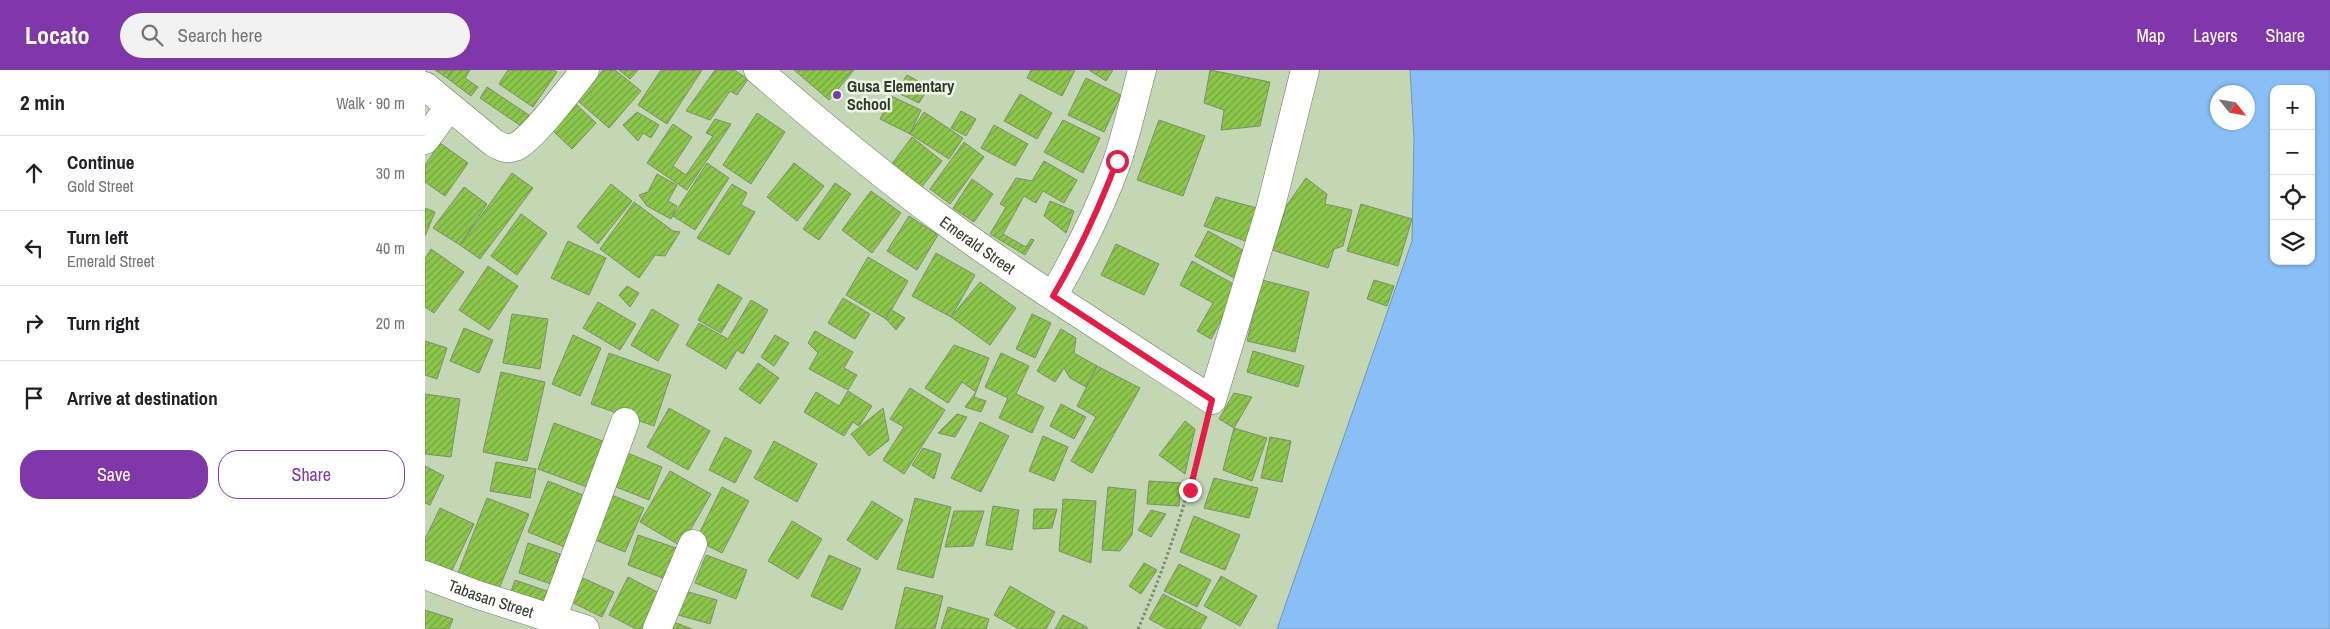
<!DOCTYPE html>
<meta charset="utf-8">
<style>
body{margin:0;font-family:"Archivo Narrow",sans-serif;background:#f2f2f2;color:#202124}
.controls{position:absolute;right:15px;top:15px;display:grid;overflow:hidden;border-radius:10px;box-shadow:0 1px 4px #0004}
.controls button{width:45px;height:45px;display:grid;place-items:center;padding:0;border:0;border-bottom:1px solid #e0e0e0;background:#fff;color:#202124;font:25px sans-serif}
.compass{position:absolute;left:1785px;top:15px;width:45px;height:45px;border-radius:50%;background:#fff;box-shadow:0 1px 4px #0004;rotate:121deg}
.stop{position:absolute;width:15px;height:15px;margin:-11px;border:4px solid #e11d48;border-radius:50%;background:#fff}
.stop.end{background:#e11d48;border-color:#fff;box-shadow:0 1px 5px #0008}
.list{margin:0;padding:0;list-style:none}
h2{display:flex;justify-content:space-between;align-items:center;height:65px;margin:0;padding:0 20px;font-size:21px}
h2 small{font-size:16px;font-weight:400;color:#757577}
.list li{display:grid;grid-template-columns:32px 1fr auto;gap:15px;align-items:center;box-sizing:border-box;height:75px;padding:0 20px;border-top:1px solid #e0e0e0}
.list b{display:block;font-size:19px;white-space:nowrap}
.list p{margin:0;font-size:16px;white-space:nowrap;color:#757577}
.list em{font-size:16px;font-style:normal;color:#757577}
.actions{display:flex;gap:10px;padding:15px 20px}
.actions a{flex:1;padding:11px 0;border:1px solid #8037a9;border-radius:20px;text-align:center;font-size:18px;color:#8037a9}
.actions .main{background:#8037a9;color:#fff}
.icon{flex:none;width:28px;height:28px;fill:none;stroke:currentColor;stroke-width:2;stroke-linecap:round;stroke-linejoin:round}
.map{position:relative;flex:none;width:1905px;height:559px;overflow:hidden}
header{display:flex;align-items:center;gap:30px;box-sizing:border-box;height:70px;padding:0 25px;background:#8037a9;color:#fff}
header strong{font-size:24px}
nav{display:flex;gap:28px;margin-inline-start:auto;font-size:18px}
.search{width:350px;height:45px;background:#f2f2f2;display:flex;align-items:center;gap:12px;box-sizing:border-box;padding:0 18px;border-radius:28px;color:#757577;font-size:19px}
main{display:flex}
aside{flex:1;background:#fff}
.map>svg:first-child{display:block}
.water{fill:#89bef7;stroke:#6f96ba;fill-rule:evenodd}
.building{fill:url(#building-hatch);stroke:#7c8e6e}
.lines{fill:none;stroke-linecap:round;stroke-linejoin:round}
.minor-casing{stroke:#6a7a5c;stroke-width:29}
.path{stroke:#7d8a72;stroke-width:3;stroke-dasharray:2.5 2.5;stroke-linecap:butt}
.minor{stroke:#fff;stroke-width:28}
.route{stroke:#e11d48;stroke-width:6}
.poi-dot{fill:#8037a9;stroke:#ebf5e3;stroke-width:2}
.labels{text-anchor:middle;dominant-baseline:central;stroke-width:5;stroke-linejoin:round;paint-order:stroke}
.poi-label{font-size:16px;font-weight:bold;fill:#32392c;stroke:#ebf5e3;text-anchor:start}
.street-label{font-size:16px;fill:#32392c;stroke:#ebf5e3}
</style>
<header>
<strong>Locato</strong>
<div class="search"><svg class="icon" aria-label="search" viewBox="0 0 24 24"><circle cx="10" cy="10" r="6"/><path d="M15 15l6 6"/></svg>Search here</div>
<nav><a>Map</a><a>Layers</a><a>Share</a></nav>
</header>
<main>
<aside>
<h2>2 min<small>Walk · 90 m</small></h2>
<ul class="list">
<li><svg class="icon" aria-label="ahead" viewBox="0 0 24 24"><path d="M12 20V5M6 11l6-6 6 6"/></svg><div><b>Continue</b><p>Gold Street</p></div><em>30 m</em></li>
<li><svg class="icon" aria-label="left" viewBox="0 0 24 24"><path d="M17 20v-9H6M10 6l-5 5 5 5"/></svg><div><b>Turn left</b><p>Emerald Street</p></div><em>40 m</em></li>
<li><svg class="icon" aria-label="right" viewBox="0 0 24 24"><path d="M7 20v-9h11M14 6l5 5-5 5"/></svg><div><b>Turn right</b></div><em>20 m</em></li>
<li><svg class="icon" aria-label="arrive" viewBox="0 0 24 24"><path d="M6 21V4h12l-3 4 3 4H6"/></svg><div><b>Arrive at destination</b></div></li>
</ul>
<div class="actions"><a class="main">Save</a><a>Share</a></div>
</aside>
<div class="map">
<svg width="1905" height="559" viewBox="0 0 1905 559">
<defs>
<pattern id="building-hatch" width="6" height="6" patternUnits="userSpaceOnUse" patternTransform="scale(1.25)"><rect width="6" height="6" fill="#8cc74c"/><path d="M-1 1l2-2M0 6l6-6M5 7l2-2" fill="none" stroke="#73a33f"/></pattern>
</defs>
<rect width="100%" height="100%" fill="#c4d7b5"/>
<path class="water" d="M985 0H1905V559H852L987 171 989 69ZM1849 19H1886V191H1849ZM1792 22H1822V52H1792Z"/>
<g class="building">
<polygon points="10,0 27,0 22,8"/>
<polygon points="27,0 45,0 40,8 53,17 46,26 22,8"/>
<polygon points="83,0 128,0 132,2 108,37 74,14"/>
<polygon points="178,0 190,0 216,21 184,58 153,31"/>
<polygon points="194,0 213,0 205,9"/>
<polygon points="236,0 277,0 242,54 213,35"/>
<polygon points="290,0 309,0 323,9 312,25 305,21 285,50 261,41"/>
<polygon points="369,0 429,0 404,30"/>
<polygon points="606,0 650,0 637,26 602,8"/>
<polygon points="664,0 688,0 681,11"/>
<polygon points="785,0 845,12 835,56 796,60 799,40 779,33"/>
<polygon points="482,5 504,17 494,33 471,22"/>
<polygon points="661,8 696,25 679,62 643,45"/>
<polygon points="62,17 104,45 96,56 55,28"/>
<polygon points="595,24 627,43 612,69 579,51"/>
<polygon points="466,26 496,40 485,64 455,49"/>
<polygon points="150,33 171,53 147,79 125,58"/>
<polygon points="536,41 551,49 541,66 526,58"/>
<polygon points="212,42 234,55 226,68 218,63 213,71 198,55"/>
<polygon points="499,42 538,68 524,89 485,64"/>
<polygon points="332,43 360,62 326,114 298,95"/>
<polygon points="290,49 306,54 262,120 222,93 248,54 267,67 248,96 261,105 288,66 281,63"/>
<polygon points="638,50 675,68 658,103 619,82"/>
<polygon points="734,50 780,66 758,126 712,110"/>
<polygon points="569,55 603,74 590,96 556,78"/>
<polygon points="487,67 517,91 496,118 466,95"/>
<polygon points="539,72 559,87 525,134 505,119"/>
<polygon points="15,73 43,93 20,126 0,112 0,95"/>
<polygon points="619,91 652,110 639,133 618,121 611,133 599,126 578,164 601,177 606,169 609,170 600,185 565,164 581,137 575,134 591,108 607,111"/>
<polygon points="282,93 304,108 270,160 248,146"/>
<polygon points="369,93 399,116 372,151 342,127"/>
<polygon points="87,103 108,118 55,189 35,175"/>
<polygon points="232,104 252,115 243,131 252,136 246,149 222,136 214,125 223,122"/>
<polygon points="881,108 902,124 900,134 927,140 918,176 909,179 903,198 847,180 862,135"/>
<polygon points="547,109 568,124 549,152 528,138"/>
<polygon points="410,113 426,124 394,170 378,159"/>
<polygon points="186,114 207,131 173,174 152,157"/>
<polygon points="307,114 322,123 316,135 330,142 304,185 272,168"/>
<polygon points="39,117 62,134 35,175 8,158"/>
<polygon points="446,121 476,143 447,183 417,160"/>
<polygon points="791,127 832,138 823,172 779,156"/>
<polygon points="625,131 649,141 641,163 619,146"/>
<polygon points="209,132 248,161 255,162 240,186 230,185 214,208 175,179"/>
<polygon points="936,134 987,149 973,196 922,181"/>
<polygon points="0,138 10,142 0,166"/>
<polygon points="96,144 122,163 92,205 66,186"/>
<polygon points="484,146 513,165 492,200 462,181"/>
<polygon points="783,161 825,184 811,209 770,186"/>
<polygon points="143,171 181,188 164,225 126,208"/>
<polygon points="691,174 734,194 719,225 676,205"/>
<polygon points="6,179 39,202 9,243 0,237 0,189"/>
<polygon points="511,183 550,205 526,247 487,226"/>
<polygon points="443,187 483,211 461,249 421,225"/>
<polygon points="767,191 814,217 786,269 772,261 788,233 755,215"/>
<polygon points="63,196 93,216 64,260 34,240"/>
<polygon points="837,210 884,222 870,282 822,271"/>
<polygon points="949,210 969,216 962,236 942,229"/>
<polygon points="555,212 591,238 565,275 526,247"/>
<polygon points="293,214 317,228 296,263 273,250"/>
<polygon points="202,216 214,223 205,237 194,225"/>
<polygon points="418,228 445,244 430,269 403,253"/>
<polygon points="326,230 343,240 318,284 312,280 301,299 261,275 274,253 303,269"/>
<polygon points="173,232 211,254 195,280 158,258"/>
<polygon points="227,239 254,255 233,291 206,275"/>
<polygon points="465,239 480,248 471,260 461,249"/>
<polygon points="87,244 123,249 115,299 78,293"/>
<polygon points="607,244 626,253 610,288 591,279"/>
<polygon points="39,258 68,270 54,303 25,291"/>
<polygon points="636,259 651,268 649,283 672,296 661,317 645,308 639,298 630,312 612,301"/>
<polygon points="390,261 428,282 419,298 432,305 423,320 384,299 393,283 383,273"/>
<polygon points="148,265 176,278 155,326 127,314"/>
<polygon points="350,265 364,273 349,296 336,287"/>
<polygon points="0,271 22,278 12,309 0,305"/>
<polygon points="529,275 564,288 549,327 561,331 556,342 540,337 551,322 537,312 523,333 500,318"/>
<polygon points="828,281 879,296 873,317 822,302"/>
<polygon points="184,283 246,305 229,356 166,334"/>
<polygon points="576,283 604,296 591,324 619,337 607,363 574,348 583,328 560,317"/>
<polygon points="333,293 354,308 335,334 314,319"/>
<polygon points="672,296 715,318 667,403 646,391 671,347 652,336"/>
<polygon points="76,302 120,312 102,391 58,382"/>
<polygon points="485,318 520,340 479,404 458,390 479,357 465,349"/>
<polygon points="423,321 447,336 434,356 428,352 419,366 379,342 391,322 414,336"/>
<polygon points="809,323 827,327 809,358 794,349"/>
<polygon points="0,324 35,329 26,387 0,384"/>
<polygon points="636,334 661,347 649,369 625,356"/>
<polygon points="244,338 285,361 263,400 222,377"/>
<polygon points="458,338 464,370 444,386 426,364"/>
<polygon points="532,344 542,347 530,367 513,363"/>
<polygon points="760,351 770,359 760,404 734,385"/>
<polygon points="555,352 584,366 556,422 526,408"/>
<polygon points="129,353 186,374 170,420 113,399"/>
<polygon points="809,358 842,368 827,411 798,400"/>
<polygon points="618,366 643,377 629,411 604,401"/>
<polygon points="300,367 327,381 310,413 284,400"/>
<polygon points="845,367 866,371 857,412 836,408"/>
<polygon points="349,371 392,394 372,432 329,408"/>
<polygon points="498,378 516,384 509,409 487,395"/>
<polygon points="195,380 237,397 224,430 181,413"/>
<polygon points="71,392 111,399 105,428 65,421"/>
<polygon points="0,396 19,406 5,435 0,433"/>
<polygon points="245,401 286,424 256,476 215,452"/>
<polygon points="789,408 833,418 824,448 779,438"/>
<polygon points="123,411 163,427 142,478 103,462"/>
<polygon points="724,411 756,413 754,436 722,434"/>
<polygon points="297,417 324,431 297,483 271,470"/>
<polygon points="683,417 711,420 707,465 695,481 677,480"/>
<polygon points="184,424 219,438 200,482 165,468"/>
<polygon points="62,428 104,444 72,524 31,508"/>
<polygon points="490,428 526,437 508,508 472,499"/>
<polygon points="638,429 671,431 666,493 634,481"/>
<polygon points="447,431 478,450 452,490 422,470"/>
<polygon points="568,436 594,440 587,480 561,475"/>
<polygon points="15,438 49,454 21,513 0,503 0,469"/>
<polygon points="609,439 632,439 627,458 608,459"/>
<polygon points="726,440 741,444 726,467 713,460"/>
<polygon points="529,441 559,441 548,476 520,477"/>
<polygon points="769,446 815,465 800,500 755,482"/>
<polygon points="367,451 397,469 373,509 343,491"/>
<polygon points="213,465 257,480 246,511 203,495"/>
<polygon points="103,473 135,484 126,514 94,503"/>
<polygon points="281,485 322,500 311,529 270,513"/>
<polygon points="404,485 436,499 417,540 386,526"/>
<polygon points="719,493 732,500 716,524 704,516"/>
<polygon points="754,494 786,510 772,537 739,521"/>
<polygon points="151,505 189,522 177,547 140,529"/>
<polygon points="796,506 832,526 815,556 779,536"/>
<polygon points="203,507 238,525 221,559 211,559 184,545"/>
<polygon points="90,510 122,521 116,540 83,530"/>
<polygon points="585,516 630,542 621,559 594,559 569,545"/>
<polygon points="480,517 518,526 510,559 470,559"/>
<polygon points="260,521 292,530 285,554 253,545"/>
<polygon points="738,524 782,547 775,559 743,559 724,549"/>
<polygon points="523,537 564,549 561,559 516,559"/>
<polygon points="0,540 28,549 24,559 0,559"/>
<polygon points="638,545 662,557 662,559 630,559"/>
<polygon points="246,551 267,559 243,559"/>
</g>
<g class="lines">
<g class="minor-casing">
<g id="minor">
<path id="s1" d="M333 0C392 51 452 102 515 148 603 213 696 270 787 330L846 136 880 0"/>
<path d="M0 16 69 73C76 77 82 80 90 77 107 70 147 16 160 0"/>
<polyline points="0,70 24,37"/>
<path d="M628 226C653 183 675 139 692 92 702 62 709 30 717 0"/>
<path id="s2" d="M0 505 50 524 160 559"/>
<polyline points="127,549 200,352"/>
<polyline points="232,559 268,474"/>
</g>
</g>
<path class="path" d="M713 559C742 493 763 427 780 357"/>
<use href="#minor" class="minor"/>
</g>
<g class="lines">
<path class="route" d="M692 91C674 138 654 182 628 226L787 330 765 420"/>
</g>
<circle class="poi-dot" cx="412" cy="25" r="5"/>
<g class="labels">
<g class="poi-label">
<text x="422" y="16">Gusa Elementary<tspan x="422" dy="18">School</tspan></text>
</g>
<g class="street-label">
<text stroke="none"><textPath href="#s1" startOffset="281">Emerald Street</textPath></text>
<text stroke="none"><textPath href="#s2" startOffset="70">Tabasan Street</textPath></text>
</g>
</g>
</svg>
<div class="controls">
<button>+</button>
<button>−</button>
<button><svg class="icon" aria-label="locate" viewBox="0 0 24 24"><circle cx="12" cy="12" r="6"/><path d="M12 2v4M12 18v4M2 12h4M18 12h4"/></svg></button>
<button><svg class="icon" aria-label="layers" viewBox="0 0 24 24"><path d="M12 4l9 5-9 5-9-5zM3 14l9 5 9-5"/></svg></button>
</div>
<svg class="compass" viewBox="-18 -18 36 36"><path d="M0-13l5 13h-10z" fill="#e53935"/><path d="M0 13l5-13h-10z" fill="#757577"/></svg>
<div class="stop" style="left:692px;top:91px"></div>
<div class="stop end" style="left:765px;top:420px"></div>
</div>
</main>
